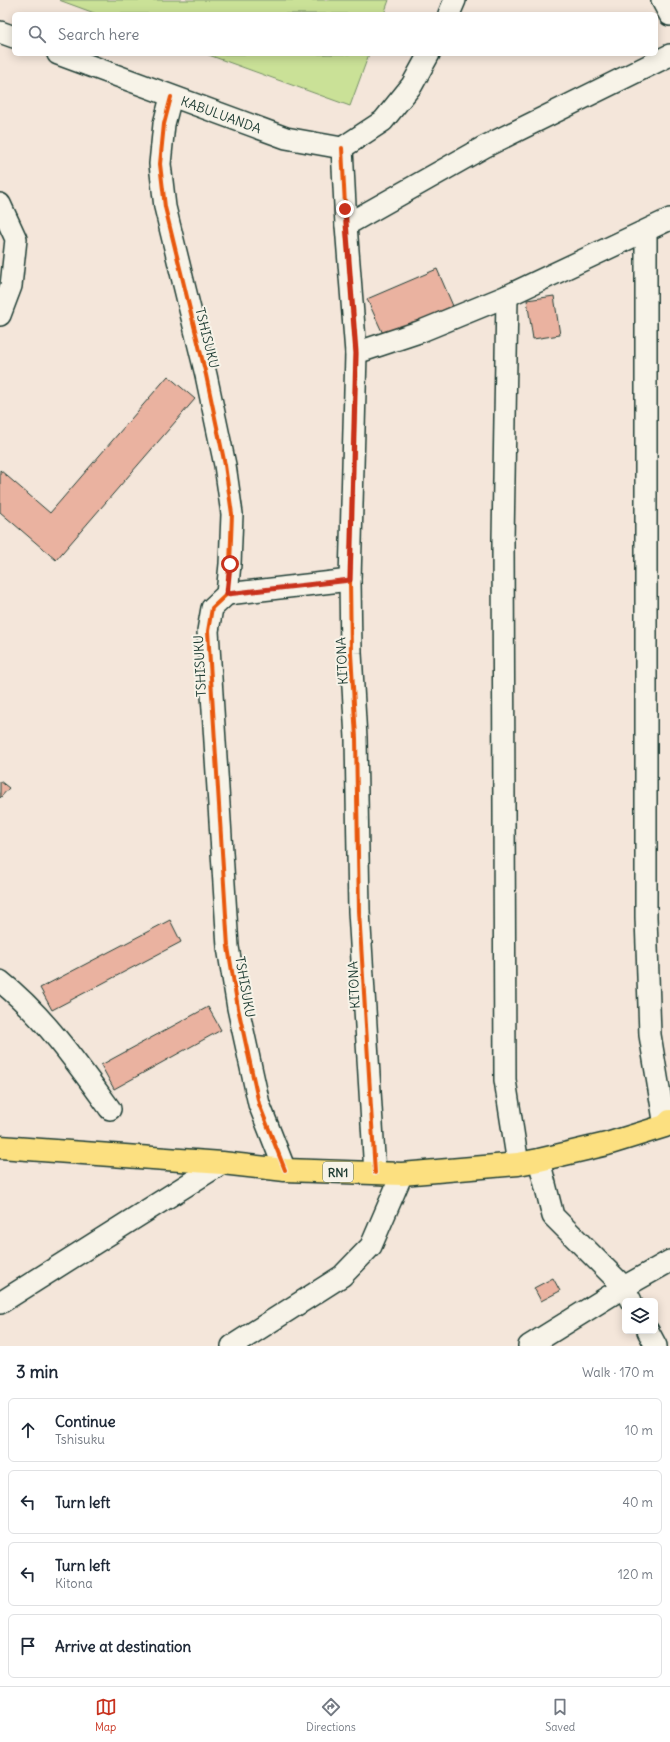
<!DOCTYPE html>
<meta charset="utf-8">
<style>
body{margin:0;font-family:Delius,sans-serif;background:#f2f2f3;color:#1f2937}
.controls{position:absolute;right:12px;bottom:12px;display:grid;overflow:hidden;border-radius:6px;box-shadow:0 2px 10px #0003}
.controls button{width:36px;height:36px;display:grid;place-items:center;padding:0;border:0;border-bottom:1px solid #e0e1e3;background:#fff;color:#1f2937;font:20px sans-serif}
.stop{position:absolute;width:12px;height:12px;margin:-9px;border:3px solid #c8321e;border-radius:50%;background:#fff}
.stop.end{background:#c8321e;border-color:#fff;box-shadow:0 1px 4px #0008}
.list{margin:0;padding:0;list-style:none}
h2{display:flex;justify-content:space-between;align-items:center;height:52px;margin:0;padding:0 16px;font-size:17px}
h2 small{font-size:13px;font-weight:400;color:#747a83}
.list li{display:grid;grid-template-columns:26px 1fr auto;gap:12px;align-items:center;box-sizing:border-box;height:64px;margin:0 8px 8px;padding:0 8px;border:1px solid #e0e1e3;border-radius:6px}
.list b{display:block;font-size:15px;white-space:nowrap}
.list p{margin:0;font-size:13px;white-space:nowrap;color:#747a83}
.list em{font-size:13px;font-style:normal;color:#747a83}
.icon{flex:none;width:22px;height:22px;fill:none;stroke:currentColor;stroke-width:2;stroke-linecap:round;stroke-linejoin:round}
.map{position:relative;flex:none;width:670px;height:1346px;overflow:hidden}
.search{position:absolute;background:#fff;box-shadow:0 2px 10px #0003;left:12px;right:12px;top:12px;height:44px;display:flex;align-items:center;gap:10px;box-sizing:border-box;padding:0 14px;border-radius:6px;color:#747a83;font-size:15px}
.sheet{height:340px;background:#fff}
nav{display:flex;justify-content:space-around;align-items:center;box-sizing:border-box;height:56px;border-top:1px solid #e0e1e3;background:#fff;font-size:11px;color:#747a83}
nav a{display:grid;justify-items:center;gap:2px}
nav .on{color:#c8321e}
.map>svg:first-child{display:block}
.green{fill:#cae197;stroke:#748f66}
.building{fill:#eab2a0;stroke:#1f3d34}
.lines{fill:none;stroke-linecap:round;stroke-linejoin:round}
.minor-casing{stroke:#1f3d34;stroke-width:24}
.highway-casing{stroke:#1f3d34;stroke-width:25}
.minor{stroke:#f7f3e8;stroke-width:21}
.highway{stroke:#fce080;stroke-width:22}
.cycleway-casing{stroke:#f7f3e8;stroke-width:6}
.cycleway{stroke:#e8590c;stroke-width:4}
.route{stroke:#c8321e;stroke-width:5}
.labels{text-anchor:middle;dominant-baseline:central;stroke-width:4;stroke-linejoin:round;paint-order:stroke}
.shield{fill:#f7f3e8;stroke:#60746a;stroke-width:1}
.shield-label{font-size:12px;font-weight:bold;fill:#1f3d34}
.street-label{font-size:13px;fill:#1f3d34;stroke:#f7f3e8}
</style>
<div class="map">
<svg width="670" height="1346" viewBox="0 0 670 1346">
<rect width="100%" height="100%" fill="#f4e6da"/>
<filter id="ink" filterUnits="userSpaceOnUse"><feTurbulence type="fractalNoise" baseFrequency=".025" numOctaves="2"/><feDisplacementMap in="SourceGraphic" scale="8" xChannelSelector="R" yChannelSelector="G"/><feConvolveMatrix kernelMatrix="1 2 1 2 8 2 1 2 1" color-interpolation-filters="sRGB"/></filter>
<g filter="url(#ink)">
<g class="green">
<polygon points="59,0 389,0 384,14 97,14"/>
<polygon points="206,54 369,54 350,106"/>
</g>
<g class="building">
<polygon points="437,269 453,306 384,336 367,299"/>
<polygon points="554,296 560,335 533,339 527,300"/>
<polygon points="168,376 195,399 56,560 0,512 0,470 50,513"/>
<polygon points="0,781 9,788 0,798"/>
<polygon points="170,920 181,942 52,1010 40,988"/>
<polygon points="208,1007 221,1030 114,1089 101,1065"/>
<polygon points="553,1278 560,1291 541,1301 534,1288"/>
</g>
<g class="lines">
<g class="minor-casing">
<g id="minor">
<polyline points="662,0 670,15"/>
<polyline points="449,14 455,0"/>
<polyline points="0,32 14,37"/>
<polyline points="58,54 286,138 342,148"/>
<polyline points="171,97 164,124 160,164 165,207 206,375 225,465 232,514 230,564 227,594 212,608 208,631 228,947 238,1008 259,1104 285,1170"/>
<polyline points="342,148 346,225 356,353 350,580 351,653 356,738 359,911 375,1173"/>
<polyline points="342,148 383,121 412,85 429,54"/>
<polyline points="0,204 16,239 11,286 0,315"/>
<polyline points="346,225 484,147 670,55"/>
<polyline points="646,231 646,917 650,1035 665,1126"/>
<polyline points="507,296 503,540 505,1080 518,1164"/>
<polyline points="356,353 419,332 507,296 670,219"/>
<polyline points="227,594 350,580"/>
<path d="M0 981C44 1016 77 1063 110 1109"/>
<polyline points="539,1160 553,1216 624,1287 631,1301"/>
<polyline points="0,1303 222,1163"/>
<polyline points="648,1331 656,1346"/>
<polyline points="232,1346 342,1276 371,1246 402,1174"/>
<polyline points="529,1346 624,1287 670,1261"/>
</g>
</g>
<g class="highway-casing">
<polyline id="highway" points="0,1147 222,1163 285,1170 402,1174 518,1164 539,1160 607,1144 665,1126 670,1121"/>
</g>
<use href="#minor" class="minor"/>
<use href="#highway" class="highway"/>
<g class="cycleway-casing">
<g id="cycleway">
<polyline points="171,97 164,124 160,164 165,207 206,375 225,465 232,514 230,564 227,594 212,608 208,631 228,947 238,1008 259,1104 285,1170"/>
<polyline points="342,148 346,225 356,353 350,580 351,653 356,738 359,911 375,1173"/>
</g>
</g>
<use href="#cycleway" class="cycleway"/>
</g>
</g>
<g class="lines" filter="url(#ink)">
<polyline class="route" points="230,564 227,594 350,580 356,353 345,209"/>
</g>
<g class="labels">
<rect class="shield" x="323" y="1162" width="30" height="20" rx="3"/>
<g class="shield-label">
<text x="338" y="1172">RN1</text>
</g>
<g class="street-label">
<text transform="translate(221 115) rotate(20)">KABULUANDA</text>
<text transform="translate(207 338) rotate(76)">TSHISUKU</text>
<text transform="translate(342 661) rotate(-93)">KITONA</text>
<text transform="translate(200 666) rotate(-93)">TSHISUKU</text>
<text transform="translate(354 985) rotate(-93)">KITONA</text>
<text transform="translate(245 987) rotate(80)">TSHISUKU</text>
</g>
</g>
</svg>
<div class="controls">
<button><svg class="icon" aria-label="layers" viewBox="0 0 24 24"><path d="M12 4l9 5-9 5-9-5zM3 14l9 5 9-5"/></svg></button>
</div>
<div class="stop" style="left:230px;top:564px"></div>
<div class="stop end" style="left:345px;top:209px"></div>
<div class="search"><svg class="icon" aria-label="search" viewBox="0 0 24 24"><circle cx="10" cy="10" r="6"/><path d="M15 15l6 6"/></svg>Search here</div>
</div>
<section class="sheet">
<h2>3 min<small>Walk · 170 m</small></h2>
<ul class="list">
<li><svg class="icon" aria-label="ahead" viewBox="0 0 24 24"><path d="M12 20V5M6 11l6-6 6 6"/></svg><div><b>Continue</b><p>Tshisuku</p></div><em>10 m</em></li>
<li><svg class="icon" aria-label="left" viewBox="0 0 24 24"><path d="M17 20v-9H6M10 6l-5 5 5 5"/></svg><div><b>Turn left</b></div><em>40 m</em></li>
<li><svg class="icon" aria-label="left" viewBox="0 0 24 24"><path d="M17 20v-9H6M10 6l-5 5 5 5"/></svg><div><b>Turn left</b><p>Kitona</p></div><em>120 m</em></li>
<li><svg class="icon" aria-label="arrive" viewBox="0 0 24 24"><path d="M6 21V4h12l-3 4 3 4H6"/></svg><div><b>Arrive at destination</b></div></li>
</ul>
</section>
<nav>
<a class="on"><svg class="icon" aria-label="map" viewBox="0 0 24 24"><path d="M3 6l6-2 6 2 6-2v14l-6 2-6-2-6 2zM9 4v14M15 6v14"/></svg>Map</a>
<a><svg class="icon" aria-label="directions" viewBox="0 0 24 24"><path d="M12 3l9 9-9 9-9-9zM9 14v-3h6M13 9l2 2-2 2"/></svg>Directions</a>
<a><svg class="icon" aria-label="saved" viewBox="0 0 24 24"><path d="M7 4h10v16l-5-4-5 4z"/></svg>Saved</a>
</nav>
